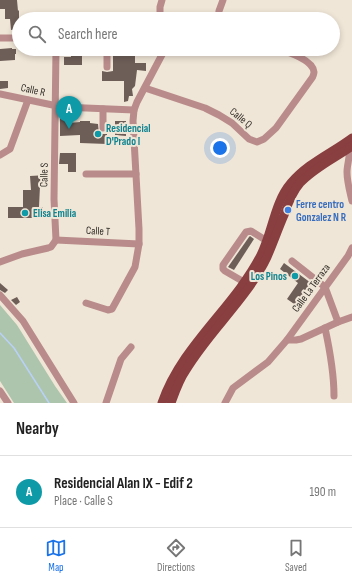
<!DOCTYPE html>
<meta charset="utf-8">
<style>
body{margin:0;font-family:"Sofia Sans Condensed",sans-serif;background:#f6f6f6;color:#222}
.you{position:absolute;left:220px;top:148px;width:14px;height:14px;margin:-10px;border:3px solid #fff;border-radius:50%;background:#1a73e8;box-shadow:0 0 0 6px #1a73e833}
.badge{display:grid;place-items:center;width:26px;height:26px;border-radius:50%;background:#1a73e8;color:#fff;font-size:13px;font-weight:700}
.pin{position:absolute;translate:-50% -33px;filter:drop-shadow(0 1px 2px #0008)}
.pin::after{content:'';position:absolute;top:21px;width:14px;height:12px;background:inherit;clip-path:polygon(0 0,100% 0,50% 100%)}
.list{margin:0;padding:0;list-style:none}
h2{display:flex;justify-content:space-between;align-items:center;height:52px;margin:0;padding:0 16px;font-size:17px}
h2 small{font-size:13px;font-weight:400;color:#767676}
.list li{display:grid;grid-template-columns:26px 1fr auto;gap:12px;align-items:center;box-sizing:border-box;height:72px;padding:0 16px;border-top:1px solid #e0e0e0}
.list b{display:block;font-size:15px;white-space:nowrap}
.list p{margin:0;font-size:13px;white-space:nowrap;color:#767676}
.list em{font-size:13px;font-style:normal;color:#767676}
.icon{flex:none;width:22px;height:22px;fill:none;stroke:currentColor;stroke-width:2;stroke-linecap:round;stroke-linejoin:round}
.map{position:relative;flex:none;width:352px;height:403px;overflow:hidden}
.search{position:absolute;background:#fff;box-shadow:0 2px 6px #0003;left:12px;right:12px;top:12px;height:44px;display:flex;align-items:center;gap:10px;box-sizing:border-box;padding:0 14px;border-radius:22px;color:#767676;font-size:15px}
.sheet{height:124px;background:#fff}
nav{display:flex;justify-content:space-around;align-items:center;box-sizing:border-box;height:56px;border-top:1px solid #e0e0e0;background:#fff;font-size:11px;color:#767676}
nav a{display:grid;justify-items:center;gap:2px}
nav .on{color:#1a73e8}
.map>svg:first-child{display:block}
.green{fill:#adc5ac}
.lines{fill:none;stroke-linecap:round;stroke-linejoin:round}
.stream{stroke:#b9d1f9;stroke-width:1.5}
.building{fill:#6e5e58}
.minor{stroke:#b98c8b;stroke-width:7}
.major{stroke:#893e40;stroke-width:9}
.culture-dot{fill:#0f9aa8;stroke:#f0e6d7;stroke-width:1.5}
.shop-dot{fill:#3f7fe0;stroke:#f0e6d7;stroke-width:1.5}
.labels{text-anchor:middle;dominant-baseline:central;stroke-width:4;stroke-linejoin:round;paint-order:stroke}
.street-label{font-size:11px;fill:#332f29;stroke:#f0e6d7}
.culture-label{font-size:11px;font-weight:bold;fill:#0d838f;stroke:#f0e6d7;text-anchor:start}
.shop-label{font-size:11px;font-weight:bold;fill:#366cbe;stroke:#f0e6d7;text-anchor:start}
</style>
<div class="map">
<svg width="352" height="403" viewBox="0 0 352 403">
<rect width="100%" height="100%" fill="#f0e6d7"/>
<polygon class="green" points="0,305 17,325 55,386 67,403 14,403 0,381"/>
<g class="lines">
<polyline class="stream" points="0,333 14,348 49,403"/>
</g>
<g class="building">
<polygon points="0,0 17,0 18,11 19,10 19,29 11,30 10,19 5,19 5,9 0,9"/>
<polygon points="12,48 12,49 16,49 16,54 15,54 15,60 0,61 0,49"/>
<polygon points="71,49 82,49 82,65 64,65 64,57 71,57"/>
<polygon points="113,49 155,49 155,54 135,54 135,63 146,63 146,71 137,70 135,86 132,89 133,96 129,96 128,101 124,102 124,81 102,81 102,71 107,72 113,71"/>
<polygon points="179,49 185,49 184,54 176,53"/>
<polygon points="0,81 8,81 8,88 0,89"/>
<polygon points="60,118 68,118 69,123 80,122 80,121 90,121 90,123 98,124 99,134 107,134 107,144 80,143 80,135 60,136"/>
<polygon points="115,121 126,121 126,136 115,135"/>
<polygon points="60,153 76,153 76,172 68,172 68,164 59,164"/>
<polygon points="47,175 47,186 40,186 39,207 43,207 42,218 8,218 8,207 23,207 23,190 31,190 30,176"/>
<polygon points="250,236 254,239 234,270 228,267 249,237"/>
<polygon points="284,263 311,283 302,294 304,296 297,306 287,299 298,283 280,269"/>
<polygon points="0,283 8,290 5,293 0,290"/>
<polygon points="17,297 20,302 16,305 11,300"/>
</g>
<g class="lines">
<g class="minor">
<polyline points="160,19 160,7 162,0"/>
<polyline points="218,19 219,11 223,0"/>
<polyline points="0,38 19,38"/>
<polyline points="107,67 107,49"/>
<path d="M145 88 205 108 219 115 232 123 249 139 257 142 264 139 276 128 312 78C313 77 314 73 314 72 313 60 288 52 279 49"/>
<polyline points="0,94 62,107 134,110"/>
<polyline points="103,109 103,128"/>
<path d="M348 144C352 152 347 163 347 172 347 182 350 192 352 201"/>
<polyline points="0,155 10,149 28,100"/>
<polyline points="86,174 136,174"/>
<polyline points="56,240 139,244"/>
<polyline points="292,261 325,287 338,322"/>
<polyline points="0,262 22,254 48,248 51,247 56,240 54,199 56,49"/>
<polyline points="244,282 225,271 223,269 223,265 246,232 251,231 267,241"/>
<polyline points="0,295 23,321 74,403"/>
<polyline points="86,303 108,310 112,309 135,267 139,244 139,229 133,121 134,110 137,102 165,49"/>
<path d="M325 328C330 351 334 372 334 396"/>
<polyline points="287,340 348,256 352,248"/>
<polyline points="0,391 8,403"/>
<polyline points="106,403 121,359 131,347"/>
<polyline points="225,403 233,388 268,362 287,340 296,340 301,339 338,322 352,317"/>
</g>
<g class="major">
<path d="M162 403C182 345 234 308 261 255 273 231 274 203 291 183 308 163 332 153 352 138"/>
<path d="M171 403C175 392 179 380 186 370 210 330 247 299 267 257 273 243 278 229 284 215 288 203 292 192 300 183 315 167 335 158 352 146"/>
</g>
</g>
<g class="culture-dot">
<circle cx="98" cy="134" r="4"/>
<circle cx="25" cy="213" r="4"/>
<circle cx="295" cy="276" r="4"/>
</g>
<circle class="shop-dot" cx="288" cy="210" r="4"/>
<g class="labels">
<g class="street-label">
<text transform="translate(33 90) rotate(12)">Calle R</text>
<text transform="translate(241 118) rotate(39)">Calle Q</text>
<text transform="translate(44 175) rotate(-89)">Calle S</text>
<text transform="translate(98 231) rotate(3)">Calle T</text>
<text transform="translate(311 288) rotate(-54)">Calle La Terraza</text>
</g>
<g class="culture-label">
<text x="106" y="128">Residencial<tspan x="106" dy="13">D'Prado I</tspan></text>
<text x="33" y="213">Elisa Emilia</text>
<text x="287" y="276" text-anchor="end">Los Pinos</text>
</g>
<g class="shop-label">
<text x="296" y="204">Ferre centro<tspan x="296" dy="13">Gonzalez N R</tspan></text>
</g>
</g>
</svg>
<div class="you"></div>
<div class="pin badge" style="left:69px;top:129px;background:#0f9aa8">A</div>
<div class="search"><svg class="icon" aria-label="search" viewBox="0 0 24 24"><circle cx="10" cy="10" r="6"/><path d="M15 15l6 6"/></svg>Search here</div>
</div>
<section class="sheet">
<h2>Nearby<small></small></h2>
<ul class="list">
<li><span class="badge" style="background:#0f9aa8">A</span><div><b>Residencial Alan IX - Edif 2</b><p>Place · Calle S</p></div><em>190 m</em></li>
</ul>
</section>
<nav>
<a class="on"><svg class="icon" aria-label="map" viewBox="0 0 24 24"><path d="M3 6l6-2 6 2 6-2v14l-6 2-6-2-6 2zM9 4v14M15 6v14"/></svg>Map</a>
<a><svg class="icon" aria-label="directions" viewBox="0 0 24 24"><path d="M12 3l9 9-9 9-9-9zM9 14v-3h6M13 9l2 2-2 2"/></svg>Directions</a>
<a><svg class="icon" aria-label="saved" viewBox="0 0 24 24"><path d="M7 4h10v16l-5-4-5 4z"/></svg>Saved</a>
</nav>
